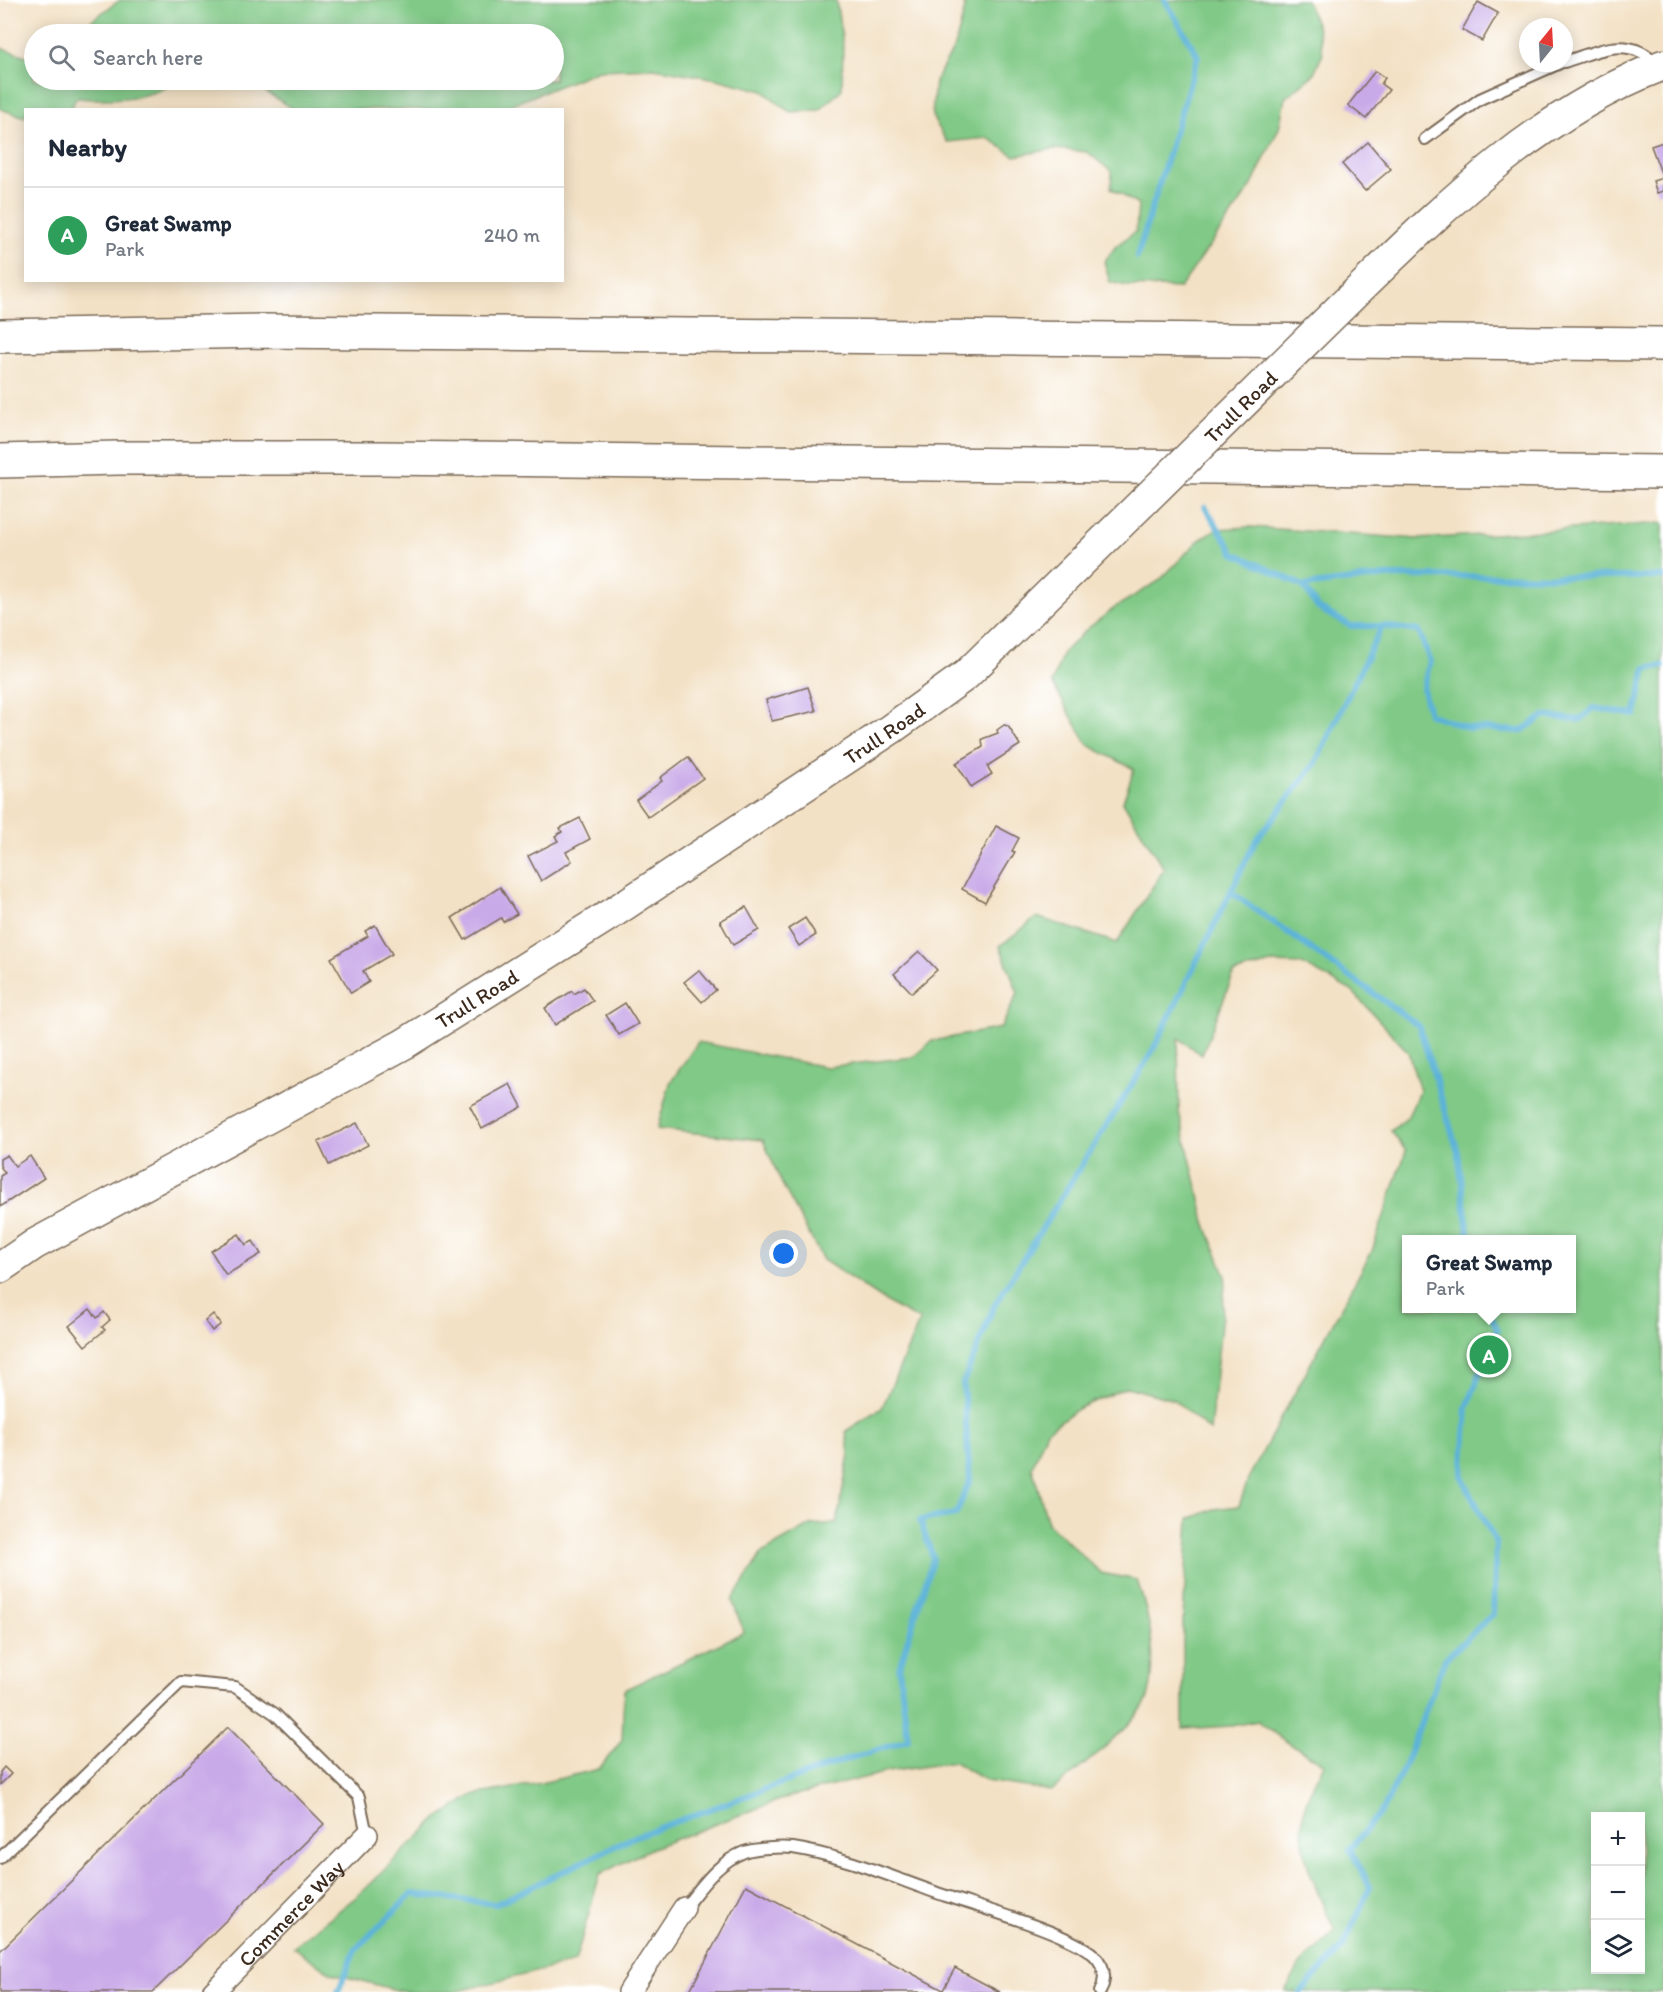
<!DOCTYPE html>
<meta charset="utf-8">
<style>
body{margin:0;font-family:Itim,sans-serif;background:#f6f6f7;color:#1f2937}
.controls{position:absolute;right:18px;bottom:18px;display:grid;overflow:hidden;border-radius:0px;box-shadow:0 3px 15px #0003}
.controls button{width:54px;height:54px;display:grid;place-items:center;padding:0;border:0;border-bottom:2px solid #e0e1e3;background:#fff;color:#1f2937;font:30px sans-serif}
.compass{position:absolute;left:1519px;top:18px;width:54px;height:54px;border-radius:50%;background:#fff;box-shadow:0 3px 15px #0003;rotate:18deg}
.you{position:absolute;left:784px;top:1254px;width:21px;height:21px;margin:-15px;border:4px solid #fff;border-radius:50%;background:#1a73e8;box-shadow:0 0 0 9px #1a73e833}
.badge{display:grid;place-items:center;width:39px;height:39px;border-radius:50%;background:#1f6fb2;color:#fff;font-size:20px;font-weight:700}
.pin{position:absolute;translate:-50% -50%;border:3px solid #fff;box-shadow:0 2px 6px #0006}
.popup{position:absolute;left:1402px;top:1235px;width:174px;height:78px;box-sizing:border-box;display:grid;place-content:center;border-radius:0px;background:#fff;filter:drop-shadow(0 2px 4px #0005);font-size:20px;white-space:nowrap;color:#747a83}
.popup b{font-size:22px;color:#1f2937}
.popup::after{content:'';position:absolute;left:50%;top:100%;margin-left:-12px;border:12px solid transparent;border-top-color:#fff}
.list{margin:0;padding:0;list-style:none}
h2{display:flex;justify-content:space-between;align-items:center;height:78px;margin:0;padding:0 24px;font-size:26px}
h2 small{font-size:20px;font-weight:400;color:#747a83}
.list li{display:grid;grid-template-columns:39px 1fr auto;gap:18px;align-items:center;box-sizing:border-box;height:96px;padding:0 24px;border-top:2px solid #e0e1e3}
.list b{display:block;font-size:22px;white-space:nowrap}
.list p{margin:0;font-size:20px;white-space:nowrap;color:#747a83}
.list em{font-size:20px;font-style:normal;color:#747a83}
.icon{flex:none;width:33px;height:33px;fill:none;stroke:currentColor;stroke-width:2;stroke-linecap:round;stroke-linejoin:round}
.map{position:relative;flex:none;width:1663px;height:1992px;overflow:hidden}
.search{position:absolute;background:#fff;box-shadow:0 3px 15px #0003;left:24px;top:24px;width:540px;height:66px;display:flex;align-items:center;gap:15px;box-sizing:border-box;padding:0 21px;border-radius:33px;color:#747a83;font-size:22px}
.panel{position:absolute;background:#fff;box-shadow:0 3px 15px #0003;left:24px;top:108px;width:540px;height:174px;border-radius:0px}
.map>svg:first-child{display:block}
.green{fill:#80c986;stroke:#5e7a52;stroke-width:1.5;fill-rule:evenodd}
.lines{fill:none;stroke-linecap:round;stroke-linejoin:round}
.stream{stroke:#5bb3d8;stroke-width:6}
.building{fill:#c9aae8}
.lane-casing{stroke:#7b6a58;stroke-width:14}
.street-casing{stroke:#7b6a58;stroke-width:24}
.secondary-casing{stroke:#7b6a58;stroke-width:33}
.highway-casing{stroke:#7b6a58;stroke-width:36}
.lane{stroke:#fff;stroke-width:10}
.street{stroke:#fff;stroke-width:21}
.secondary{stroke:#fff;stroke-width:30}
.highway{stroke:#fff;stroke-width:33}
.secondary-bridge-casing{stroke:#7b6a58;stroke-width:33;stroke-linecap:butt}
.secondary-bridge{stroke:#fff;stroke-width:30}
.labels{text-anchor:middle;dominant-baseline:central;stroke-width:4.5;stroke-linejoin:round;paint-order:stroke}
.street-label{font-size:21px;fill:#3b2a1e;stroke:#fff}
</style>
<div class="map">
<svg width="1663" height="1992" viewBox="0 0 1663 1992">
<rect width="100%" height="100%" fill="#fff"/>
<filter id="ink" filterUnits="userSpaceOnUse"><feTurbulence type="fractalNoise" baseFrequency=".0167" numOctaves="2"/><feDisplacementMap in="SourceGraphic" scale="12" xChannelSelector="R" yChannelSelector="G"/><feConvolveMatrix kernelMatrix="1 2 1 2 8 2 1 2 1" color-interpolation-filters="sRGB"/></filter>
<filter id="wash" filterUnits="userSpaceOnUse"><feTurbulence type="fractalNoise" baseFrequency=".008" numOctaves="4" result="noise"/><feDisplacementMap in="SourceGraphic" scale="24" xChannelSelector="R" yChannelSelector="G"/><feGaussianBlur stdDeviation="1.35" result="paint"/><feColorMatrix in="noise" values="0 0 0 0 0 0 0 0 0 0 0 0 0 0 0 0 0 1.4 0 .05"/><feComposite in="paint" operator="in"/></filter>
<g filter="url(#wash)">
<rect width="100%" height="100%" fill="#f3e1c5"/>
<g class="green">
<polygon points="120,0 836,0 843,45 842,89 820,110 790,112 763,91 717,79 654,68 599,70 498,110 293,109 255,85 221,88 200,80 554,80 554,34 80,34 92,20"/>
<polygon points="962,0 1306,0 1317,26 1323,54 1313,75 1285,98 1279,128 1251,187 1180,288 1127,286 1110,282 1104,262 1116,246 1136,231 1138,205 1111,188 1112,172 1087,152 1054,149 1015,156 988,138 947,142 932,116 935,81 955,46 965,8"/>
<path d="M0 48 26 56 34 53V80H177C152 101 108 100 76 98L71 109 26 110 25 117 0 109Z"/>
<path d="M1663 523V1992H1285L1300 1965 1335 1931C1317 1891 1293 1847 1306 1802 1310 1789 1318 1776 1324 1764L1284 1740 1258 1721 1231 1726 1183 1729V1618L1189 1519 1214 1509 1239 1506 1249 1477 1372 1251 1406 1151 1391 1131 1407 1118 1420 1091 1408 1052 1352 991 1302 964 1271 963 1234 973 1202 1055 1178 1038 1179 1112 1206 1225 1226 1276 1210 1431 1174 1400 1127 1387 1077 1409 1047 1431 1032 1467 1048 1523 1101 1573 1137 1580C1149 1615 1158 1657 1149 1694 1143 1721 1074 1773 1051 1791L986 1781 954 1762 887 1772 788 1797 652 1848 600 1874 575 1962 455 1992H404L331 1973 293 1947 356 1897 437 1819 473 1795 541 1783 599 1769 622 1740 624 1690 744 1632 732 1600 762 1553 811 1525 837 1523 849 1454 846 1431 882 1408 920 1320 893 1306 823 1260 781 1182 763 1140 657 1129 670 1083 698 1042 826 1067 913 1057 932 1041 1001 1028 1018 993 1000 946 1037 917 1117 943 1164 869 1123 802 1134 769 1088 745 1052 683 1063 653 1087 629 1117 606 1159 581 1198 541 1216 529 1250 527 1419 539ZM1406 1240H1571V1308H1406ZM1596 1816H1640V1970H1596Z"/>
</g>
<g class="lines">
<g class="stream">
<polyline points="1137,257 1198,56 1165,0"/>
<polyline points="1205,507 1234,553 1303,586 1318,608 1351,626 1382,626 1419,631 1430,661 1423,689 1429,714 1468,728 1521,731 1544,716 1579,720 1594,708 1635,715 1646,668 1663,666"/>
<polyline points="1303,586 1386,576 1663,577"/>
<polyline points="1231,892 1419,1026 1458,1152 1469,1240"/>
<polyline points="338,1992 355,1950 412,1894 496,1904 636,1836 848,1759 908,1740 899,1668 933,1558 920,1520 956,1514 970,1480 963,1383 994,1306 1152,1052 1255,842 1315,764 1382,626"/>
<polyline points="1301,1992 1343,1947 1370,1887 1350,1849 1384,1808 1404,1767 1445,1659 1493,1614 1496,1543 1462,1477 1467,1407 1497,1329 1488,1308"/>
</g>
</g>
<g id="blocks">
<g class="building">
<polygon points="1478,2 1498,13 1482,41 1462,30"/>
<polygon points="1375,71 1385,78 1381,84 1389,90 1366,119 1348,105"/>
<polygon points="1368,142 1391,169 1365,191 1342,164"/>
<polygon points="1663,142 1663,191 1657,193 1653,181 1663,178 1651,146"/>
<polygon points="808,687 816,711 772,721 766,700"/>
<polygon points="1004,725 1008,726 1020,745 987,766 992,774 971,787 956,763 983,747 982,739 998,733 997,730"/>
<polygon points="688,757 703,778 648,817 636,800 662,781 660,778"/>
<polygon points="580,818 590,839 566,852 572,861 541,881 528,856 558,841 555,836 562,832 560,828"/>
<polygon points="996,826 1019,838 1012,851 1015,852 985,902 962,889"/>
<polygon points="500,887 517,914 503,922 501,918 465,940 452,918"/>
<polygon points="746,907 759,930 733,945 720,921"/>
<polygon points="805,918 816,935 799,946 788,929"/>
<polygon points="375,925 392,954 363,971 369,982 351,993 331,958 368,936 365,931"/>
<polygon points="919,951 937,970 912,993 894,974"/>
<polygon points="699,970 716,990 702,1002 684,982"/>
<polygon points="584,988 593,1001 555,1025 545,1008 572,991 574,994"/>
<polygon points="625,1003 638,1024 619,1035 606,1015"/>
<polygon points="510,1084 522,1107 482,1129 470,1106"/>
<polygon points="357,1123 368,1145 329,1165 318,1142"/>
<polygon points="7,1155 15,1166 30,1156 44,1178 0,1207 0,1176 5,1173 0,1166 0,1159"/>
<polygon points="239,1234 246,1245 253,1241 261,1254 226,1275 211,1251"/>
<polygon points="90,1309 97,1318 104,1312 110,1320 102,1327 105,1330 85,1346 69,1326"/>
<polygon points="213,1314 221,1324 212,1331 205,1321"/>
<polygon points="228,1727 324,1824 153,1992 0,1992 0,1951"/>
<polygon points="4,1767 11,1774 0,1785 0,1772"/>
<polygon points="746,1885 943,1990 955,1968 1000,1992 689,1992"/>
</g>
</g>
</g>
<g filter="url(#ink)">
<use href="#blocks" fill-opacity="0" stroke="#7b6a58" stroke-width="1.5"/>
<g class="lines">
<g class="lane-casing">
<g id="lane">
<path d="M1564 62C1599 51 1629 34 1658 65"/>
<polyline points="1425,139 1480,99 1560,63"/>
<polyline points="0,1858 181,1682 235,1687 275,1714 359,1797 367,1835"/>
<path d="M684 1908C702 1886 717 1863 744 1852 755 1848 781 1847 793 1848 845 1856 896 1879 946 1896 981 1908 1069 1933 1094 1955 1105 1966 1107 1978 1100 1992"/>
</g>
</g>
<g class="street-casing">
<g id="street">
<path id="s1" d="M213 1992 367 1835"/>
<polyline points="629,1992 684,1908"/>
</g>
</g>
<g class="secondary-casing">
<g id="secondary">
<path d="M1341 307C1439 212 1532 116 1663 65"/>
<path id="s2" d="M0 1268 35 1244 404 1044 614 912 891 729 966 675 1144 501"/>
</g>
</g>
<g class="highway-casing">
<g id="highway">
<polyline points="0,336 263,331 1663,344"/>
<polyline points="0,461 118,458 379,458 1663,472"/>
</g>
</g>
<use href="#lane" class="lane"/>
<use href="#street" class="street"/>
<use href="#secondary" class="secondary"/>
<use href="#highway" class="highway"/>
<g class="secondary-bridge-casing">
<g id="secondary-bridge">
<path id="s3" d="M1144 501 1341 307"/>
</g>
</g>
<use href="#secondary-bridge" class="secondary-bridge"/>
</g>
</g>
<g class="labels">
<g class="street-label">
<text stroke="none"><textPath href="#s3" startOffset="135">Trull Road</textPath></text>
<text stroke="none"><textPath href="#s2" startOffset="1034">Trull Road</textPath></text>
<text stroke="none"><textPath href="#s2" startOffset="548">Trull Road</textPath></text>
<text stroke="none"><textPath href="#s1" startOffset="111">Commerce Way</textPath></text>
</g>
</g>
</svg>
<div class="controls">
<button>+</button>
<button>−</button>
<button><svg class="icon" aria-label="layers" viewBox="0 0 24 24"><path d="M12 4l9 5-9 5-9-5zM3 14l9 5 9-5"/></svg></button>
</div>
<svg class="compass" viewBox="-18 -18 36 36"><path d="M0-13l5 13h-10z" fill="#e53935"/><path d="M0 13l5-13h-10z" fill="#747a83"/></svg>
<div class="you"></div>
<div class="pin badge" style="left:1489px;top:1355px;background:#2e9e5b">A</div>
<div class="popup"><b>Great Swamp</b>Park</div>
<div class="search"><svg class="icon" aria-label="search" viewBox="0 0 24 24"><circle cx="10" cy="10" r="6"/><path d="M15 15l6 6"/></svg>Search here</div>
<section class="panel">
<h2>Nearby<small></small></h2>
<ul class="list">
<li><span class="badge" style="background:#2e9e5b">A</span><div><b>Great Swamp</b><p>Park</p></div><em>240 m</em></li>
</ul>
</section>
</div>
